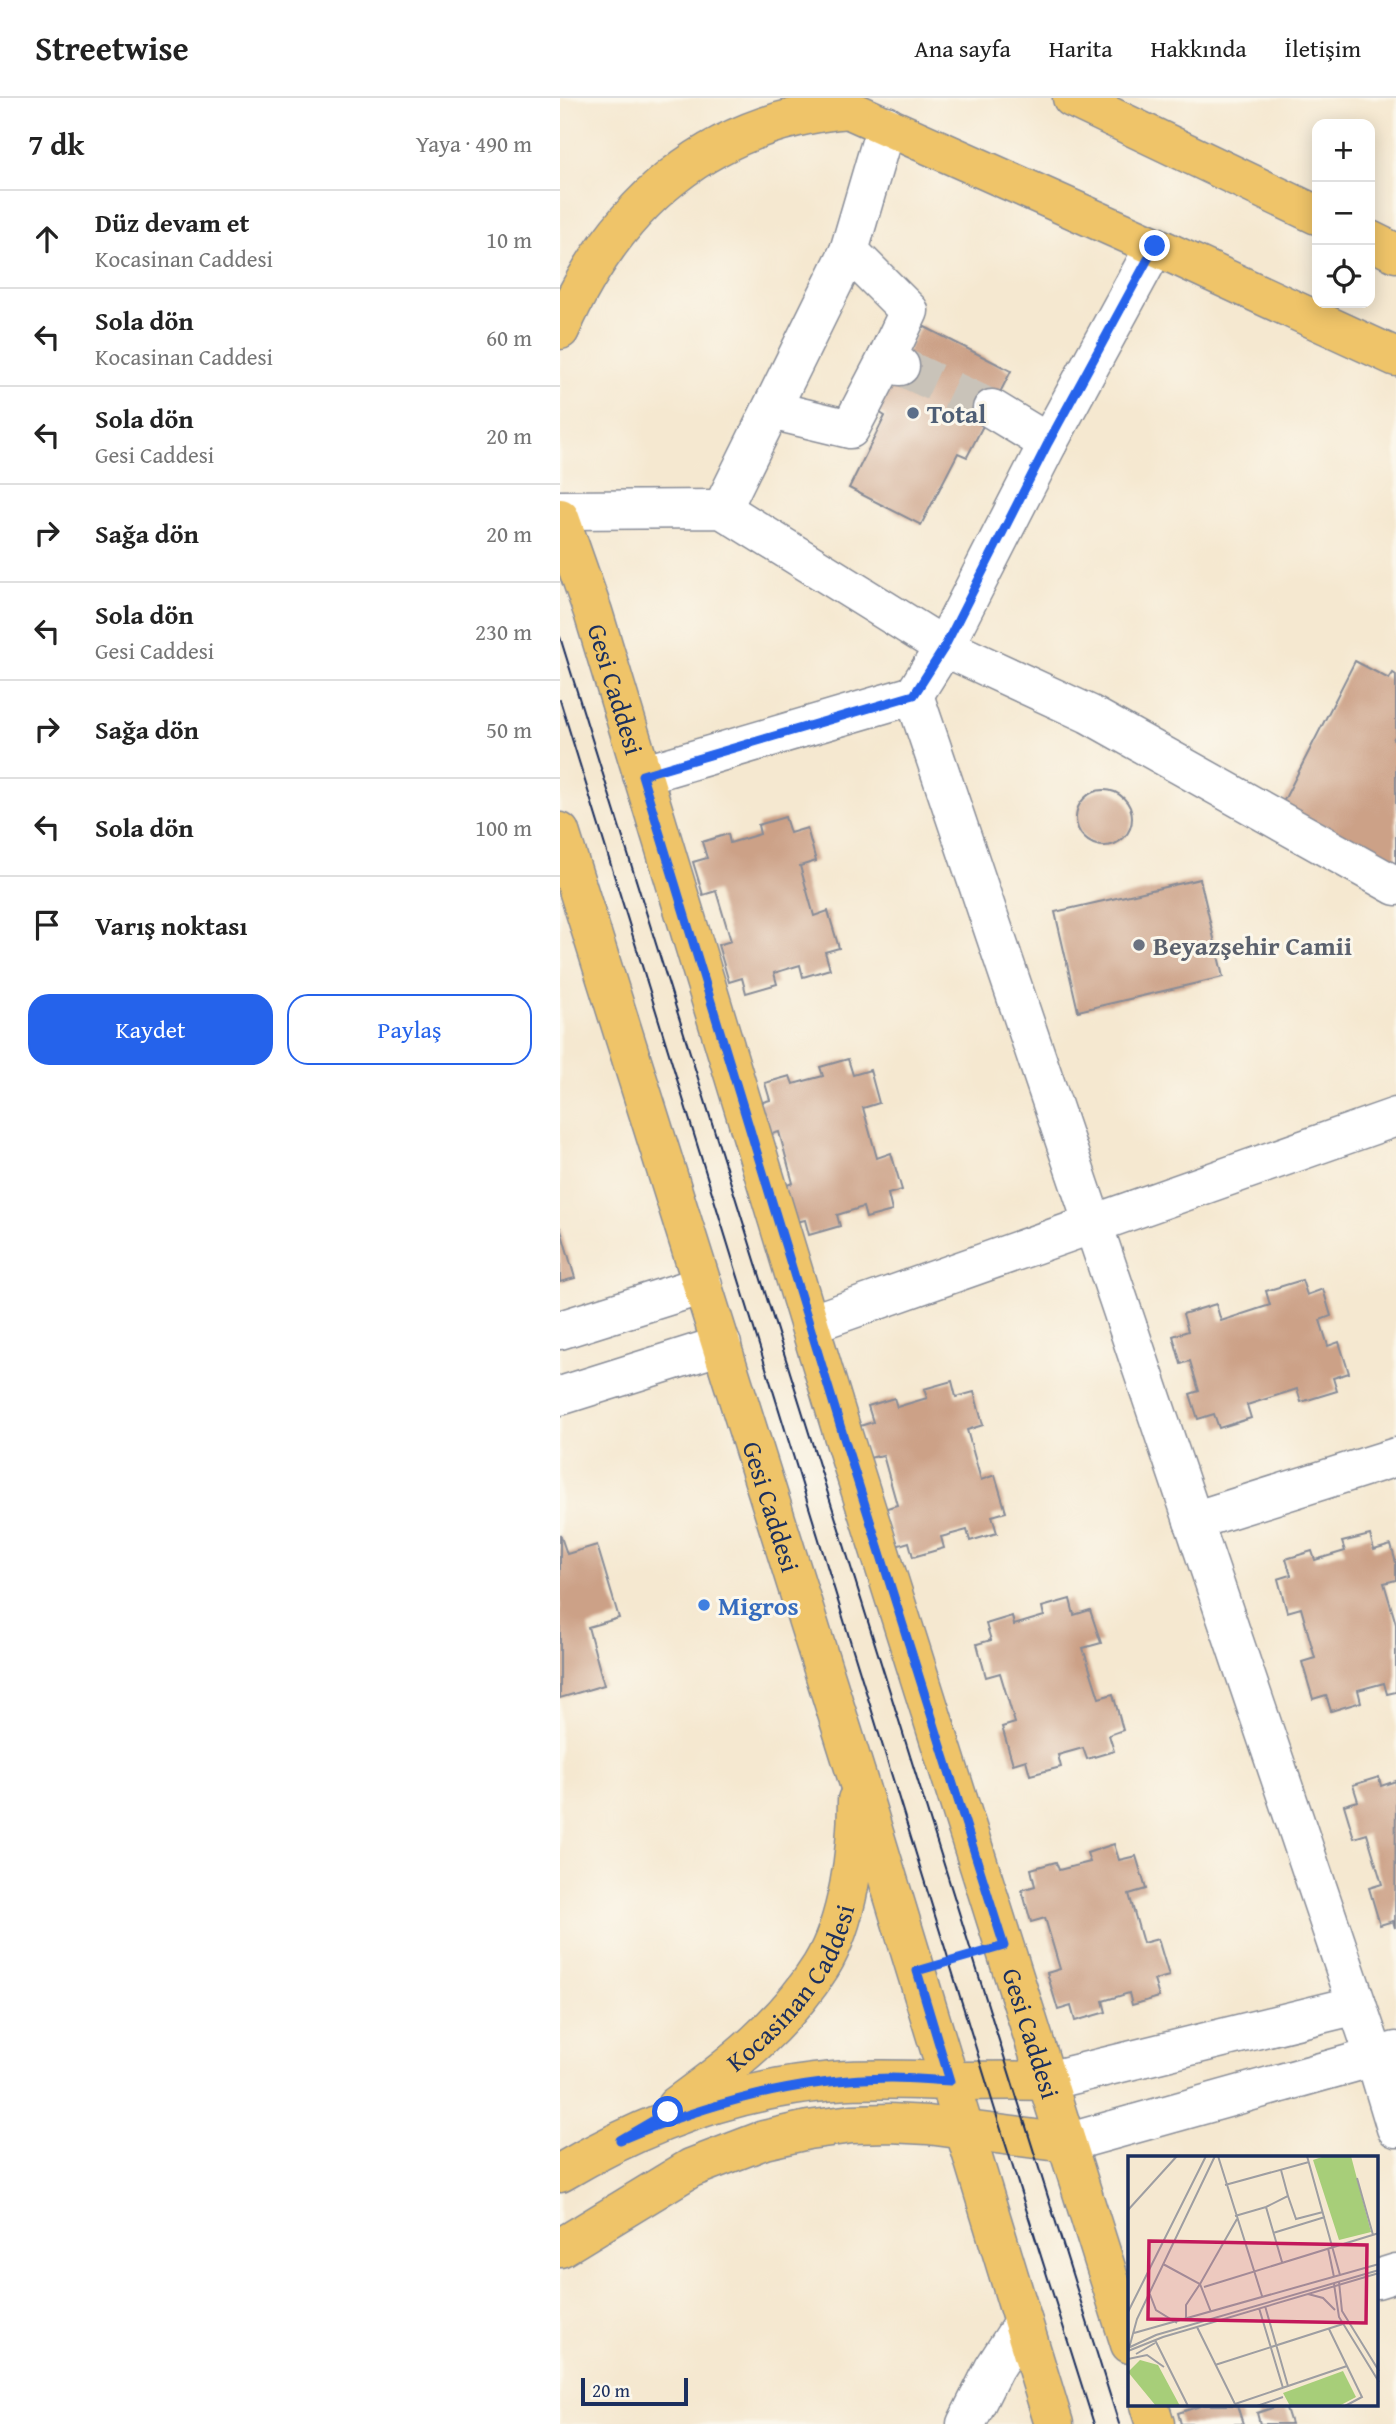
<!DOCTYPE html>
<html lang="tr">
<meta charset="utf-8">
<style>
body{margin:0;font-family:"Gentium Book Plus",serif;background:#f2f2f2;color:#222}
.controls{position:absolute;right:21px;top:21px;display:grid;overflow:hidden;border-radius:14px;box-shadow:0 4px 18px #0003}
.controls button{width:63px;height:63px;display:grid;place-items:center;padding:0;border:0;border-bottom:2px solid #e0e0e0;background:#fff;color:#222;font:35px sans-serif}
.scale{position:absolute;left:21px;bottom:18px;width:107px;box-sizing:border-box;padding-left:7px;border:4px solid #1b2f5e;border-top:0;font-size:19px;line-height:24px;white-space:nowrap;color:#1b2f5e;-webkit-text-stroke:5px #fbf7ec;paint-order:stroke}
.stop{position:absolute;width:21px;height:21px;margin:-16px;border:5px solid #2563eb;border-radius:50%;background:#fff}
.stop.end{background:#2563eb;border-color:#fff;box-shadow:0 2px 7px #0008}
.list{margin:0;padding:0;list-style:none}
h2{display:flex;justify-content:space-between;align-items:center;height:91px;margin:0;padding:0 28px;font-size:30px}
h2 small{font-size:23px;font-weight:400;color:#767676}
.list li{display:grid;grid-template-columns:46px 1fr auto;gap:21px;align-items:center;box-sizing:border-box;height:98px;padding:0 28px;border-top:2px solid #e0e0e0}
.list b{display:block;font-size:26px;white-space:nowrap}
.list p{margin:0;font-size:23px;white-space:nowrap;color:#767676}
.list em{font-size:23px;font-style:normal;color:#767676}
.actions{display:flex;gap:14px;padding:21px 28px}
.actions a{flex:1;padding:16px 0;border:2px solid #2563eb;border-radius:21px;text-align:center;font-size:24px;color:#2563eb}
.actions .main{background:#2563eb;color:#fff}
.icon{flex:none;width:38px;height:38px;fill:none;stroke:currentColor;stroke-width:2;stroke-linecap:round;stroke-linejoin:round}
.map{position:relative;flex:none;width:836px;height:2326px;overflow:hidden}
header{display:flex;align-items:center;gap:42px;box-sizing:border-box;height:98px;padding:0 35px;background:#fff;border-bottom:2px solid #e0e0e0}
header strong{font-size:33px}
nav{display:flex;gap:38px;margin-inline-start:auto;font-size:24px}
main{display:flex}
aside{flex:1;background:#fff}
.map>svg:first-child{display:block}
.building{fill:#cca187}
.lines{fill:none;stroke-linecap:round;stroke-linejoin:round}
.minor-tunnel{stroke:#c9c3b9;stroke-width:38;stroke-dasharray:38 19;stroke-linecap:butt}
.minor-casing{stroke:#888c97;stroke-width:41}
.major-casing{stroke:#888c97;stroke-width:41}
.highway-casing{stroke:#888c97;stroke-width:41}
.path{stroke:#888c97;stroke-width:4.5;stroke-dasharray:5 5;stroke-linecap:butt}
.minor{stroke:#fff;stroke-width:38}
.major{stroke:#efc469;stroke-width:38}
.highway{stroke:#efc469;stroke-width:38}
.tram{stroke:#1b2f5e;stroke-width:2}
.route{stroke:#2563eb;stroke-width:9}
.service-dot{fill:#5c6f8a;stroke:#fbf7ec;stroke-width:2.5}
.worship-dot{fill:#6b7280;stroke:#fbf7ec;stroke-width:2.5}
.shop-dot{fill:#3f7fe0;stroke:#fbf7ec;stroke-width:2.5}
.labels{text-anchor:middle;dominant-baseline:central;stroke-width:6;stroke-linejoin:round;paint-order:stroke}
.service-label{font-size:26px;font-weight:bold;fill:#4e5e75;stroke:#fbf7ec;text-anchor:start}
.street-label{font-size:26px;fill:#1b2f5e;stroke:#fbf7ec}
.worship-label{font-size:26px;font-weight:bold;fill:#5b616d;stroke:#fbf7ec;text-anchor:start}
.shop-label{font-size:26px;font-weight:bold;fill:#366cbe;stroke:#fbf7ec;text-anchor:start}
.inset-road{fill:none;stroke:#9e9ea2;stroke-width:2}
.view{fill:#c2185b;fill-opacity:0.15;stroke:#c2185b;stroke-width:3.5}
.inset-edge{fill:none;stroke:#1b2f5e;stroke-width:3.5}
</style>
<header>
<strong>Streetwise</strong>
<nav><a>Ana sayfa</a><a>Harita</a><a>Hakkında</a><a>İletişim</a></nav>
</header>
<main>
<aside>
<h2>7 dk<small>Yaya · 490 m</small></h2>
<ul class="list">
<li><svg class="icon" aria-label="ahead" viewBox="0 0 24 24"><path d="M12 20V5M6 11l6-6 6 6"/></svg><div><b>Düz devam et</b><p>Kocasinan Caddesi</p></div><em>10 m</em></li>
<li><svg class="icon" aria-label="left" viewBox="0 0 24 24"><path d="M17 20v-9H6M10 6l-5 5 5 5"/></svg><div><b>Sola dön</b><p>Kocasinan Caddesi</p></div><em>60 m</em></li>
<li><svg class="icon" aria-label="left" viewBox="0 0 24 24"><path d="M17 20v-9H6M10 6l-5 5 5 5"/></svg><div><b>Sola dön</b><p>Gesi Caddesi</p></div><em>20 m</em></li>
<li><svg class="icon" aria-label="right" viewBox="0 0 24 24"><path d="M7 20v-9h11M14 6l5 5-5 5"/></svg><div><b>Sağa dön</b></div><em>20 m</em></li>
<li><svg class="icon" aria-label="left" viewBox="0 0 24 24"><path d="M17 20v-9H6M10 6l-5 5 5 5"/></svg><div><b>Sola dön</b><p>Gesi Caddesi</p></div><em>230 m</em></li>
<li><svg class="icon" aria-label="right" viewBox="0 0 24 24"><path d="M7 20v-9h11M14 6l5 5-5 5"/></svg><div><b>Sağa dön</b></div><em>50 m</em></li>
<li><svg class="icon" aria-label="left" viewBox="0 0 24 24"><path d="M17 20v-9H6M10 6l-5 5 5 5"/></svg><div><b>Sola dön</b></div><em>100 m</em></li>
<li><svg class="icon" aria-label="arrive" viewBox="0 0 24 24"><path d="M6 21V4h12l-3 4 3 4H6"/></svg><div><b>Varış noktası</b></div></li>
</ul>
<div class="actions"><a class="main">Kaydet</a><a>Paylaş</a></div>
</aside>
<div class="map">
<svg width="836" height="2326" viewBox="0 0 836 2326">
<rect width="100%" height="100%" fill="#fbf7ec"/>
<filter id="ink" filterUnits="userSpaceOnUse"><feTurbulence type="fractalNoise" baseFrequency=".0143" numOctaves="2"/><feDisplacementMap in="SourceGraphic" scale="14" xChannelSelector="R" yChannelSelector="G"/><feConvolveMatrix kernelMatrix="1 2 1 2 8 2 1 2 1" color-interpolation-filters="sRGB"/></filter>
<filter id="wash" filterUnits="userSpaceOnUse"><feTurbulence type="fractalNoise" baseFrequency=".00686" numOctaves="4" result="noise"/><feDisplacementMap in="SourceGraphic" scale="28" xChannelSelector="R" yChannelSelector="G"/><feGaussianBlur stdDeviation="1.57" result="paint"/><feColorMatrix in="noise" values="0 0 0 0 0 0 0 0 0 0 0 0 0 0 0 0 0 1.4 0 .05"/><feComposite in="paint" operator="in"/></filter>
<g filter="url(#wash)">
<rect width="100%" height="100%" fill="#f5e8d0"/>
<g id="blocks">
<g class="building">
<polygon points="361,227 451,273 407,359 398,355 361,427 289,390 325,318 317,313"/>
<polygon points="795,563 829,581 833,575 836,577 836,636 833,642 836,644 836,773 718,714"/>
<circle cx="544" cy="720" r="28"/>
<polygon points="225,719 230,735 247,730 256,763 240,768 254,818 268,813 279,850 265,854 270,871 243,879 240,867 214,875 217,886 186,895 182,880 169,884 158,847 171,843 156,793 143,797 133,764 147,760 142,744 168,736 170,745 200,736 198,727"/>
<polygon points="640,781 663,879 518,913 495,814"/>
<polygon points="288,961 293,977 310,972 319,1005 303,1010 317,1060 331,1055 342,1092 328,1096 332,1113 306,1120 303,1109 277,1117 280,1128 249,1137 245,1122 232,1125 221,1089 233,1085 219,1034 205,1038 196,1006 210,1002 205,985 230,978 233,986 263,978 260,969"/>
<polygon points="0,1129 15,1180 0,1184"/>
<polygon points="742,1182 747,1197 763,1191 771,1218 760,1222 768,1248 779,1244 789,1275 773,1280 777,1293 741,1304 737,1291 687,1307 691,1320 659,1330 654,1316 638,1321 630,1296 639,1293 630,1263 621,1266 613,1238 628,1233 623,1216 656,1206 661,1223 710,1207 706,1193"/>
<polygon points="392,1283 396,1299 414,1294 423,1327 407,1332 421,1382 435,1377 446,1414 432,1418 437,1435 410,1443 407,1432 381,1439 384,1450 353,1459 349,1444 336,1448 324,1411 337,1407 323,1357 309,1360 300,1328 313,1324 308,1308 334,1300 337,1309 367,1300 364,1291"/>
<polygon points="0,1436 7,1456 37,1447 59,1520 28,1529 44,1587 0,1600"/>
<polygon points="810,1437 814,1452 831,1447 836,1465 836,1482 824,1485 836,1526 836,1594 827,1596 824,1585 798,1592 801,1604 771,1613 766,1597 753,1601 742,1564 755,1560 741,1510 727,1514 718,1481 731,1477 726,1461 752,1453 755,1462 785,1453 782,1444"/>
<polygon points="510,1501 514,1517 530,1512 541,1545 523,1550 539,1600 553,1596 563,1632 549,1637 554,1653 527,1661 523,1650 498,1657 501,1669 470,1677 466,1662 453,1666 442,1629 455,1625 440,1575 426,1579 417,1546 431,1542 426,1526 452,1518 454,1527 484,1518 482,1509"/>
<polygon points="819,1679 821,1688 836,1683 835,1830 833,1823 820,1827 809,1790 822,1786 807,1736 794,1740 784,1707 798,1703 793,1687"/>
<polygon points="554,1746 559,1762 576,1758 586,1791 569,1796 583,1845 598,1841 609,1878 594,1882 599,1899 572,1907 569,1895 543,1903 546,1914 515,1923 511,1908 498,1912 487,1875 500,1871 485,1820 471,1824 462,1792 475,1788 471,1771 496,1764 499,1772 530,1764 527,1755"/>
<polygon points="643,2307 677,2307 683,2326 621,2326 618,2315"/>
<polygon points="721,2307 725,2307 731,2326 700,2326 697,2315"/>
</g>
</g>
</g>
<g filter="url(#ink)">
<use href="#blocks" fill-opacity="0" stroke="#888c97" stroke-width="2"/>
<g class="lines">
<polyline class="minor-tunnel" points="340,268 432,311"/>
<g class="minor-casing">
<g id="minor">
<polyline points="326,27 289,153 349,213 326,262 340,268"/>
<polyline points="432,311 488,345"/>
<polyline points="211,312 290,331 326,262"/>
<polyline points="162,411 289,153"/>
<polyline points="0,412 162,411 384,549 488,345 595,148"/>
<polyline points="354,597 815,1960 836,2030"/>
<polyline points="82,677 354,597 384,549 529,616 836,788"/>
<polyline points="250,1226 836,1019"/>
<polyline points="0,1232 143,1187"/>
<polyline points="0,1298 162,1247"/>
<polyline points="633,1423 836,1359"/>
<polyline points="487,1983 797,1907"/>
<polyline points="506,2045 836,1953"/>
<polyline points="817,2181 836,2175"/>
<polyline points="406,2326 434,2270 463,2225"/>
</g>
</g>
<g class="major-casing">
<g id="major">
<path id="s1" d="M0 420 33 514 283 1337 570 2246"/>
<path id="s2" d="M0 734 296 1676 494 2326"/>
<path id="s3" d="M116 2008C170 1969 225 1926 261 1868 288 1824 297 1753 297 1702"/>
<path d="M0 2075C83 2026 177 1991 274 1983 314 1980 352 1982 391 1983 423 1983 455 1982 487 1983"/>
<polyline points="0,2150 131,2070 204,2042 248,2032 292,2026 330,2025 368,2027 506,2045"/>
<polyline points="589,2307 595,2326"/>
</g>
</g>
<g class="highway-casing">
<g id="highway">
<polyline points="263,0 595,148 836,259"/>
<polyline points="512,0 757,117"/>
<polyline points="810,142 836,155"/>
<path d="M0 232C55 106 149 23 289 11"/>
</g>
</g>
<polyline class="path" points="392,1863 410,1858"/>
<use href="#minor" class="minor"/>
<use href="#major" class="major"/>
<use href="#highway" class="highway"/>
<g class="tram">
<polyline points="0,539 559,2326"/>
<polyline points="0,602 443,2038 534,2326"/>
</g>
</g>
</g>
<g class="lines" filter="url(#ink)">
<path class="route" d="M108 2014 60 2042C147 2006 236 1981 331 1980 351 1980 370 1982 390 1983L357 1873 444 1848 283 1337 82 677 354 597 384 550 488 345 595 148"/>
</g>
<circle class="service-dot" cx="353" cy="315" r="7"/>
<circle class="worship-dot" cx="579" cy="847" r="7"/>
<circle class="shop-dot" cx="144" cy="1507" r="7"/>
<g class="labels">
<g class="service-label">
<text x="367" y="315">Total</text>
</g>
<g class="street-label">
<text stroke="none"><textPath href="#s1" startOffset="180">Gesi Caddesi</textPath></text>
<text stroke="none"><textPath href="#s2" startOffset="707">Gesi Caddesi</textPath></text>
<text stroke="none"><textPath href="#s3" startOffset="168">Kocasinan Caddesi</textPath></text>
<text stroke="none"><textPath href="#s1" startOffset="1587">Gesi Caddesi</textPath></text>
</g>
<g class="worship-label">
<text x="593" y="847">Beyazşehir Camii</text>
</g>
<g class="shop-label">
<text x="158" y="1507">Migros</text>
</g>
</g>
<g transform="translate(568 2058)">
<rect width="250" height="250" fill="#f5e8d0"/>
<path d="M197 0H223L243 76 211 84 185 4ZM12 204 30 209 52 250H28L0 216ZM215 215 228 241 211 250H162L155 237Z" fill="#a7ce79"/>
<path class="inset-road" d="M90 0 134 140M179 0 212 119M229 22 245 79M97 29 181 6M160 40 168 63 195 56M138 51 160 40 153 14M0 54 49 0M107 60 138 51 154 106M145 77 197 61M200 92 206 121M35 108 72 128 58 149V162M211 126 214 155 251 215M206 128 211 161 251 226M76 131 251 77M21 136 28 154 49 167M180 138 195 142 207 154M137 150 160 230M131 152 155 232M0 156 78 0M83 156 72 128 109 63M69 171 107 248M201 173 234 241 217 250M6 177 251 108M27 184 60 250M0 192 28 179 251 114M0 195 35 181 251 117M0 196 9 163 87 0M8 198 27 187M0 203 19 199 36 211M87 209 215 168M107 248 219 210M129 250 155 241"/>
<path class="view" d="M21 85 239 89 238 167 20 163Z"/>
<rect width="250" height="250" class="inset-edge"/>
</g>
</svg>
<div class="controls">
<button>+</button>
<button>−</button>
<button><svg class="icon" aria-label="locate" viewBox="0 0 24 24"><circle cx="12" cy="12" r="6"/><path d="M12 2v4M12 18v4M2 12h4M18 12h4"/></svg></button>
</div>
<div class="scale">20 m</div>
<div class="stop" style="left:108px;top:2014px"></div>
<div class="stop end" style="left:595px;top:148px"></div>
</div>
</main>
